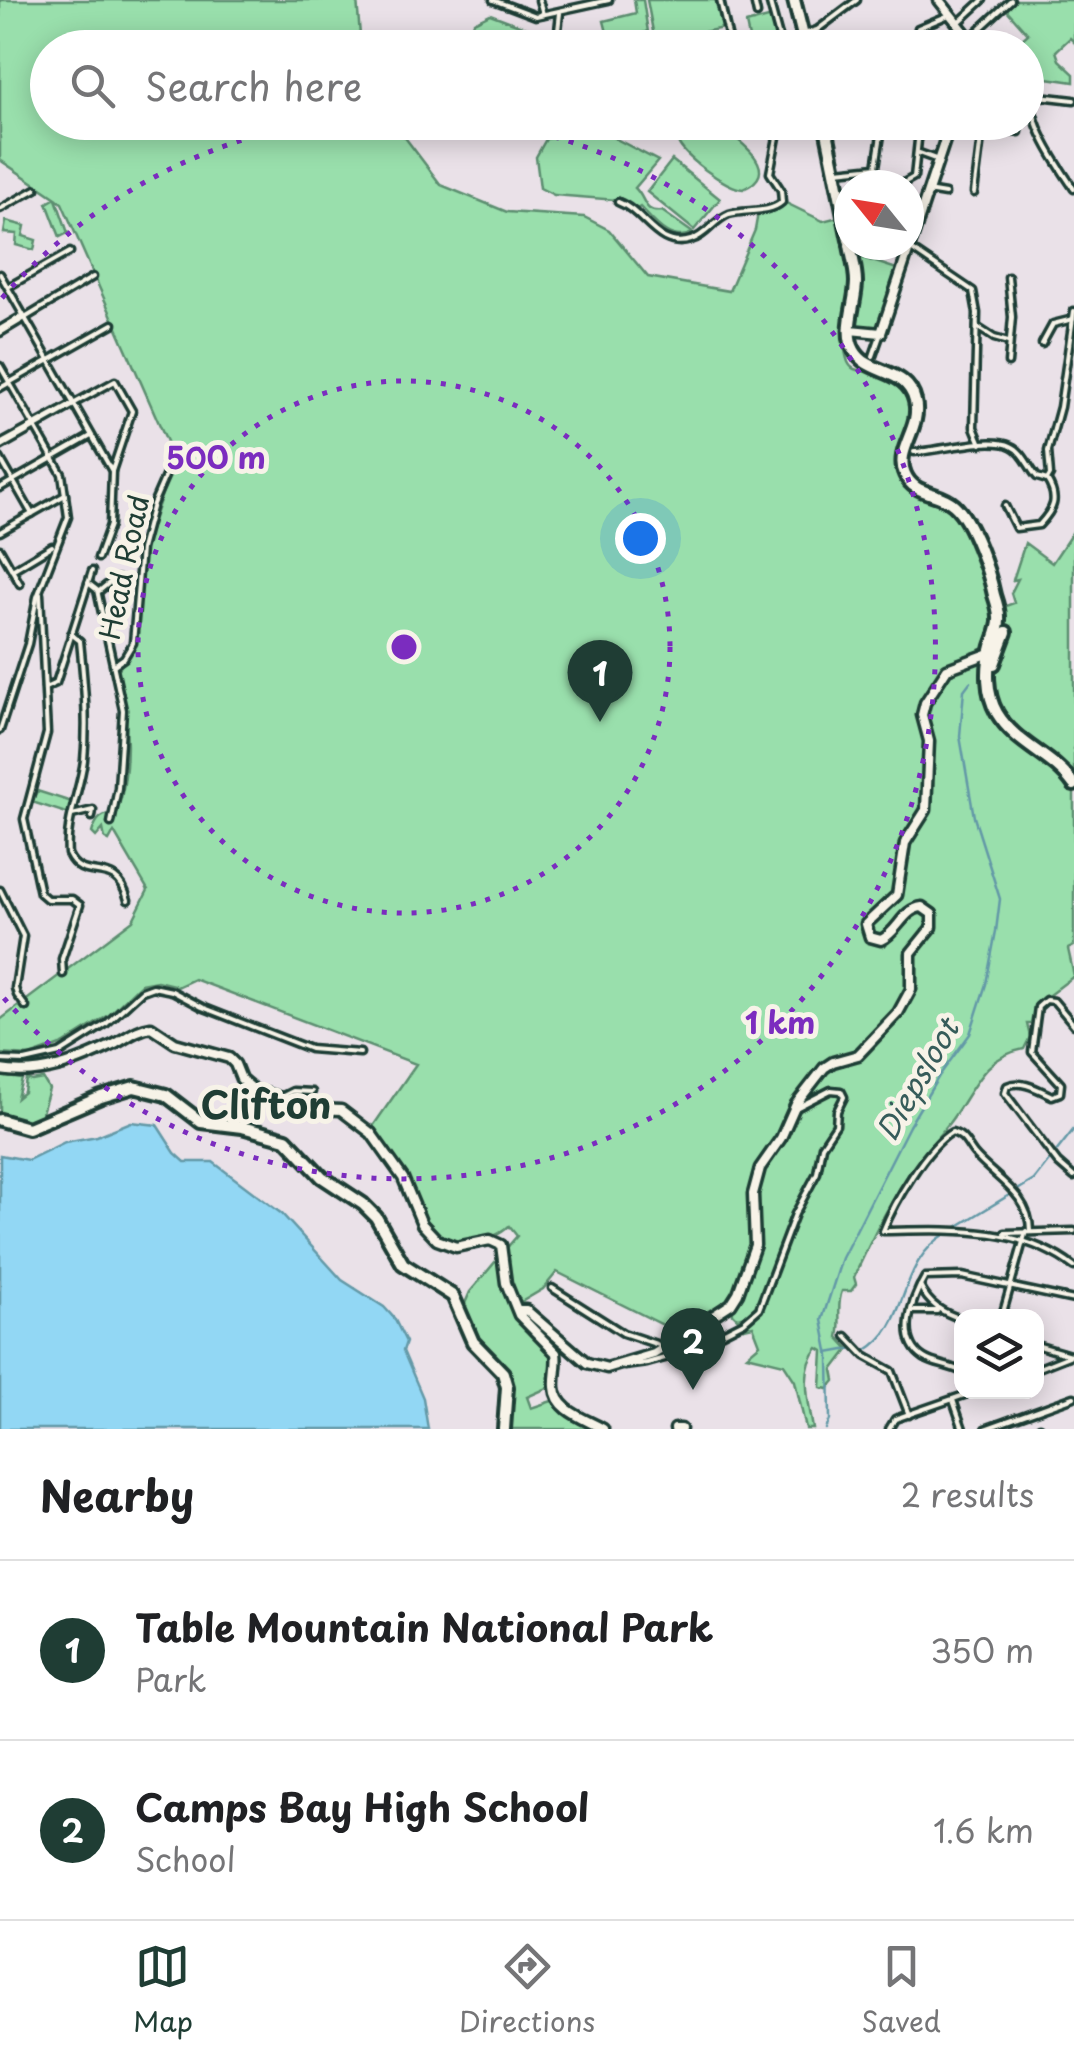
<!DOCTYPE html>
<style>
body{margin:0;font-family:"Playpen Sans",sans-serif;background:#f6f6f6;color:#202124}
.controls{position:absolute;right:30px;bottom:30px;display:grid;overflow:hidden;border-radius:20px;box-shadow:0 5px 25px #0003}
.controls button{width:90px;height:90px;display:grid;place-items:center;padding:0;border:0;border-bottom:2px solid #e0e0e0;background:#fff;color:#202124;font:50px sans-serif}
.compass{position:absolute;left:834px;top:170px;width:90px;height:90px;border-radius:50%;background:#fff;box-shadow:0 5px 25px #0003;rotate:300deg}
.you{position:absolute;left:640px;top:538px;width:35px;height:35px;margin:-25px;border:8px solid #fff;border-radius:50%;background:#1a73e8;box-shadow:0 0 0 15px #1a73e833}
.badge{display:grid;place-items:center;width:65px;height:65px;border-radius:50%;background:#1f3d34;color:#fff;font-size:32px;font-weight:700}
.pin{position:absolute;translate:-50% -82px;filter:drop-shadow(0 2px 5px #0008)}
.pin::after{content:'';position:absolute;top:52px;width:35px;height:30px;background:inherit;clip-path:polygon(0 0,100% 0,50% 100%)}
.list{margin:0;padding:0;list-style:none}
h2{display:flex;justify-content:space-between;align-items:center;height:130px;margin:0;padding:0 40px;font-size:42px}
h2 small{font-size:32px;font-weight:400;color:#757577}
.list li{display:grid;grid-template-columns:65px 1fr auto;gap:30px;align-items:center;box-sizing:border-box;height:180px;padding:0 40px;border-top:2px solid #e0e0e0}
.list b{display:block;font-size:38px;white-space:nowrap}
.list p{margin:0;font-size:32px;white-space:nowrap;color:#757577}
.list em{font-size:32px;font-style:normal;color:#757577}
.icon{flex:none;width:55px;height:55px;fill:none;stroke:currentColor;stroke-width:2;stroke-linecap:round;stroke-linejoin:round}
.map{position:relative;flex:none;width:1074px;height:1429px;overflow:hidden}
.search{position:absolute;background:#fff;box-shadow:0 5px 25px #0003;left:30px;right:30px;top:30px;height:110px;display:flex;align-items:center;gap:25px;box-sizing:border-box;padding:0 35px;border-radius:55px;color:#757577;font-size:38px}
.sheet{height:490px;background:#fff}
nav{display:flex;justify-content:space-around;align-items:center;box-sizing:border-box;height:140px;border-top:2px solid #e0e0e0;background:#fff;font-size:28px;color:#757577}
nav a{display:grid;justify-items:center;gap:5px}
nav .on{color:#1f3d34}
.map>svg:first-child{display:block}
.green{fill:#99dfac;stroke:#5c8e70;stroke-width:2.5}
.water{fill:#92d7f4;stroke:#6499a7;stroke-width:2.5}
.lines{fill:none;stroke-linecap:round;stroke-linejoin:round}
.stream{stroke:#6499a7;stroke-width:2.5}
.street-casing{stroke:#1f3d34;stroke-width:11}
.secondary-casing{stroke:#1f3d34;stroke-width:15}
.primary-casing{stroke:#1f3d34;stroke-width:18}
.street{stroke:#f7f3e8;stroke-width:4}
.secondary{stroke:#f7f3e8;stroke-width:8}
.primary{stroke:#f7f3e8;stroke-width:10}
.ring{fill:none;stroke:#7b2cbf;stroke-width:5;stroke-dasharray:5 10}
.labels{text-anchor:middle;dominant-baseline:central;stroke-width:10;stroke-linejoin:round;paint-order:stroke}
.street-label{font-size:28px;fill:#1f3d34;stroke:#f7f3e8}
.water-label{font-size:30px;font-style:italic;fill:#365c5a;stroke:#f7f3e8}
.district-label{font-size:38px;font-weight:bold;fill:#1f3d34;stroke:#f7f3e8}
.centre{fill:#7b2cbf;stroke:#f7f3e8;stroke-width:5}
.ring-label{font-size:30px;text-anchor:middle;font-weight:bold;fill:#7b2cbf;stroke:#f7f3e8;stroke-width:10;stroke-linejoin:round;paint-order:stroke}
</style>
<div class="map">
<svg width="1074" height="1429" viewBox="0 0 1074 1429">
<rect width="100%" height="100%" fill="#eae1e8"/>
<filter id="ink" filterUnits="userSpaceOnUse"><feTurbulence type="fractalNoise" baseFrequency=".01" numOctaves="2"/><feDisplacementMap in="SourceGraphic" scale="20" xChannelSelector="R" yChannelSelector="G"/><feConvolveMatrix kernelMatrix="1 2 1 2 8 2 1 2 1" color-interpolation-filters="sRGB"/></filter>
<g filter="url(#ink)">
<g class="green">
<path d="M0 0H357L361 47 48 48V122L394 123 441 185 507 212 584 217 609 230 648 277 729 291 755 230 758 213 777 210 784 202 823 221 842 216C845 236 851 257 852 277 853 304 838 336 848 362 852 371 858 370 867 371 930 377 909 434 901 476L957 514 995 610 1014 603 1011 593 1018 579 1013 580 1025 543 1052 563 1074 530V946L1068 949 1074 976 1036 1005 1033 1024H1027L1030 1037 1024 1049C981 1057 973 1092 949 1123 939 1136 928 1147 919 1160 892 1196 873 1236 854 1277L856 1284 851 1291H842C836 1307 842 1321 838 1337L849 1349 833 1370 835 1381 828 1389 821 1387 823 1351 818 1348C799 1370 809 1403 813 1429H806L795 1381 784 1364 747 1355 760 1344 753 1326 744 1328 747 1316 737 1318 733 1314 732 1298 681 1334 557 1272 543 1289 521 1302 509 1283 505 1250 517 1236 509 1226C498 1237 489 1237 474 1240 427 1251 425 1213 408 1180 398 1162 385 1143 371 1129L416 1064 194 979 175 988 174 985 157 981 141 984 109 1015 63 1044 30 1056 0 1054V1020L133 920 148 890 114 832 109 841 105 839 103 829 96 837 92 833C96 818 102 814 117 812 132 767 128 716 118 670L134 647 144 548 171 467 176 462 62 203 56 199 68 233 60 237 47 203 56 198 0 160Z"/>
<polygon points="634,0 643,0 648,32 609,40 604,21 636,13"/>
<polygon points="647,0 717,0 723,28 655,42"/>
<polygon points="1015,0 1074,0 1074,42 1070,38 1056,51 1059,60 1074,74 1074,82 1047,78 1027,69 1026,48 1004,48 1014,38 1020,41 1028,34 1006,9"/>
<polygon points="490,14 538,32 533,47 491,47 466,37 474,22"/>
<polygon points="772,17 780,47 751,47 746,24"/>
<path d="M681 123H716C734 137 787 170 743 189 728 189 680 155 677 139 676 131 678 129 681 123Z"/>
<path d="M597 129 658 161 635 188C646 198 643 214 662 211L693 233C670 244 655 223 640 207L635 210 619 197 617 200 554 195 540 188 536 157 546 139Z"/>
<polygon points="672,160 720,199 694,230 647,192"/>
<polygon points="6,221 25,226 23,236 36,240 34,250 16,245 17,234 4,233"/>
<polygon points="857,256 900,270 879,328 857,325 861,279"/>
<polygon points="37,791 72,802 70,811 66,813 32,802"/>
<polygon points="0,1076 22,1079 17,1098 24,1092 26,1079 32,1081 43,1079 49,1089 41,1116 25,1122 0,1116"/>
<polygon points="501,1255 515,1308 554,1354 552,1386 527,1397 531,1408 555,1400 597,1429 508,1429 509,1393 463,1308 470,1292"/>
</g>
<polygon class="water" points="131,1122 157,1125 175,1153 185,1162 213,1162 282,1214 342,1280 384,1307 394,1318 406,1342 403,1351 423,1398 428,1429 0,1429 0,1155 28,1160 65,1142 97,1136"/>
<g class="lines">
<g class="stream">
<polyline points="955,1228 1034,1180 1074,1129"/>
<path d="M865 1351C912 1324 895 1264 947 1233"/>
<polyline points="828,1353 850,1349"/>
<polyline points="826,1429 830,1420 829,1356 822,1320 842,1258 909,1126 939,1076 970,1034 986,984 996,931 1000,899 974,817 960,736 964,690 970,682"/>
</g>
<g class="street-casing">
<g id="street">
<polyline points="493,0 536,16 609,0"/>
<polyline points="539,0 543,14"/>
<polyline points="720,0 731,48"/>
<polyline points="754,0 757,14"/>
<polyline points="769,0 782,48"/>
<polyline points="957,24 983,0"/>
<polyline points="804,34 817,30 857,0"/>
<polyline points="918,35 918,28 949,15"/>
<polyline points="556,48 560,13"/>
<polyline points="561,48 593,40"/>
<polyline points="864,48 877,40 888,48"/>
<polyline points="940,48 971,37 1011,0"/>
<polyline points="1026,89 1039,96 1074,100"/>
<path d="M1033 94C1026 119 1059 167 1074 189"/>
<polyline points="546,122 545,131 549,133 600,122"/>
<polyline points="991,122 992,132 1019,132 1016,122"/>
<polyline points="919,153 938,160"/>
<polyline points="837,171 876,167 883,122"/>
<polyline points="900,185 914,177 920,122"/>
<polyline points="927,191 945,194"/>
<polyline points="974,193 983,122"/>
<path d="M618 202C644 211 657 251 691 240 706 236 714 220 729 214 746 209 769 214 782 202L781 190 770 173 780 122"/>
<polyline points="0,209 36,189"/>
<polyline points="909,212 919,216"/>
<polyline points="911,249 973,291 977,313 974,427 981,444"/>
<polyline points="0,274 112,471 110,525 98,558"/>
<polyline points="8,287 70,252"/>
<polyline points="977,327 994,338 1008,342"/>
<polyline points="0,329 22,316"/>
<polyline points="0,333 93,277"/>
<polyline points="1042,344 1053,324 1073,319"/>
<polyline points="873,356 881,333"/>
<polyline points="1008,363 1012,317 1008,277"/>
<polyline points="0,366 62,474 68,517 37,597 28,644 0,730"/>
<polyline points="0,388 113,324"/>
<polyline points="0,444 115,381 132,411 112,471"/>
<polyline points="0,447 74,405"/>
<path d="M914 452C939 451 990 436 1011 446 1023 451 1029 468 1037 477L1047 480 1050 475 1048 451 1060 407 1074 311"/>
<polyline points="0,458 32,514"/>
<polyline points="0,488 91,436"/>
<path d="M1005 506 1016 528 1039 525C1054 509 1059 499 1047 480"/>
<polyline points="0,532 65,495"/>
<polyline points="0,549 20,584"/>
<polyline points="12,570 52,546"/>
<polyline points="88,583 97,590 123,710 118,788 111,823"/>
<polyline points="98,592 114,579 119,579"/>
<polyline points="40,594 47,733 24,819 40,893 47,899 72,899 80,905 62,959 63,974"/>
<path d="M71 634 80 641C84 681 88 720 84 760 80 791 65 822 68 854 83 887 116 854 128 900"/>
<polyline points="114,665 124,658 133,643 141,549 153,504 167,472"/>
<polyline points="45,688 56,683 92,571"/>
<polyline points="72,815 93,810 92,817"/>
<polyline points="0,890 23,936 15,988 17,995 26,1007"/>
<path d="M1074 1025 1054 1001 1046 1000 1038 1007 1032 1052 1061 1084 1060 1093 1052 1096C1039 1090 1021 1079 1007 1086L1005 1093 1058 1163 1074 1177"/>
<polyline points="0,1060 25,1061 60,1053 106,1024 142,991 153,987 172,991 202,1007 310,1049 360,1053"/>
<polyline points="283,1096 293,1091 312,1092"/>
<path d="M1030 1231C1030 1194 994 1178 974 1154 966 1144 965 1136 952 1132 926 1147 894 1203 883 1231 950 1230 1019 1225 1074 1267"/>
<polyline points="1005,1233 1074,1231"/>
<path d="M920 1286C929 1305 943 1313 962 1319"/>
<polyline points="552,1288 623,1333 662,1346"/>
<polyline points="912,1311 937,1311"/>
<polyline points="1002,1316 1026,1231"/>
<polyline points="846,1336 865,1356 892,1371 909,1415"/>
<polyline points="1036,1345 1070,1355"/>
<polyline points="624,1366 647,1363 683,1353 744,1322 759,1309 795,1214 817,1173 822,1146 836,1125 837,1111 844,1097 841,1091 831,1090 794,1109"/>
<polyline points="1036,1369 1074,1354"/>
<path d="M962 1372C950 1365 935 1365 924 1358 896 1340 912 1299 925 1277L962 1276 1074 1300"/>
<polyline points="953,1400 963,1429"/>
<polyline points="1040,1427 1041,1429"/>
<polyline points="889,1429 895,1419 973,1392"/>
<polyline points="985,1429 1074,1397"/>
</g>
</g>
<g class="secondary-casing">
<g id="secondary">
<polyline points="939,0 977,48"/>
<polyline points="850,330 881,333 951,122"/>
<path d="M0 1070C42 1077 78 1062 115 1044 128 1037 137 1029 151 1027L175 1043 229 1058 235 1064 241 1079 254 1090 318 1109 341 1110 371 1133 403 1178 422 1224 437 1240 456 1247 490 1240 501 1245 506 1283 519 1315 556 1353C558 1365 554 1375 555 1387 556 1411 586 1419 603 1429"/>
<path d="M518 1310H526L587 1363 607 1368 654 1354 731 1304 738 1293 755 1245 753 1194 760 1168 781 1138 796 1104 824 1068 833 1062 858 1055 898 1013 911 989V953L932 927V914L922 907C903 909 898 932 881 940L870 937 866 924 897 895 905 843 926 810 929 741 922 715 925 703 947 669 990 653"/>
<polyline points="675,1429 681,1429"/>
</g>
</g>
<g class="primary-casing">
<g id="primary">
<polyline points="794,0 806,48"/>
<polyline points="825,122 849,240"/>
<path d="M850 245C852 257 856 270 856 282 856 303 843 331 854 350 868 376 907 367 915 401 922 428 894 450 905 474 914 496 939 491 954 505 972 521 989 571 994 595 996 601 999 610 999 617 1000 627 995 637 992 646 986 667 986 694 997 713 1016 745 1053 755 1074 785"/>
<polyline points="994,664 1006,632"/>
<polyline points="0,1120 28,1128 101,1097 134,1087 166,1095 201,1122 242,1127 286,1139 322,1177 363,1204 376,1217 403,1264 453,1296 473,1342 503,1373 507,1387 504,1429"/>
</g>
</g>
<use href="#street" class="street"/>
<use href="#secondary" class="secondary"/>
<use href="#primary" class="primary"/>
</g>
</g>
<g class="ring">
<circle cx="404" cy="647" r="266"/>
<path d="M2 298A532 532 0 0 1 312 123M496 123A532 532 0 1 1 2 996"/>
</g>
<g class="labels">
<g class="street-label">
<text transform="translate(123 567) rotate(-78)">Head Road</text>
</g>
<g class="water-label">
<text transform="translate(916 1079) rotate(-60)">Diepsloot</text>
</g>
<g class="district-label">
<text x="266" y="1103">Clifton</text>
</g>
</g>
<circle cx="404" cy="647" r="15" class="centre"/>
<g class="ring-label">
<text x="216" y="469">500 m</text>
<text x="780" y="1034">1 km</text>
</g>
</svg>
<div class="controls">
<button><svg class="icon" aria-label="layers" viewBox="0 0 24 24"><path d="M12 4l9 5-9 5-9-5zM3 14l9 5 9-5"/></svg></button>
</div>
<svg class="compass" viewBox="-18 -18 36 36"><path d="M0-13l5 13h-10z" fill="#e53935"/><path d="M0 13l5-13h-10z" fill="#757577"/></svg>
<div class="you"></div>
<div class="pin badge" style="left:600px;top:722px">1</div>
<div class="pin badge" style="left:693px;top:1390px">2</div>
<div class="search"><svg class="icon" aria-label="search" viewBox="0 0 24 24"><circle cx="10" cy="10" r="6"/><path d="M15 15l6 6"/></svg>Search here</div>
</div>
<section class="sheet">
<h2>Nearby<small>2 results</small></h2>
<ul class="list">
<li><span class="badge">1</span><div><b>Table Mountain National Park</b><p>Park</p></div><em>350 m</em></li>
<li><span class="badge">2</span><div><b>Camps Bay High School</b><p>School</p></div><em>1.6 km</em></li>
</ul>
</section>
<nav>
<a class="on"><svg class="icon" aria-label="map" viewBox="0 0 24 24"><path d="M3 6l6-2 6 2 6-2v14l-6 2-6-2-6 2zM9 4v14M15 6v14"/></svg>Map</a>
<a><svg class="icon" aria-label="directions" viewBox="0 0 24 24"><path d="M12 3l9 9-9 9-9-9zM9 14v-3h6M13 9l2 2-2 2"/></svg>Directions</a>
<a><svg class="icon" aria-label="saved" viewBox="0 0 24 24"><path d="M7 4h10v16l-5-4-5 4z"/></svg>Saved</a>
</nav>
